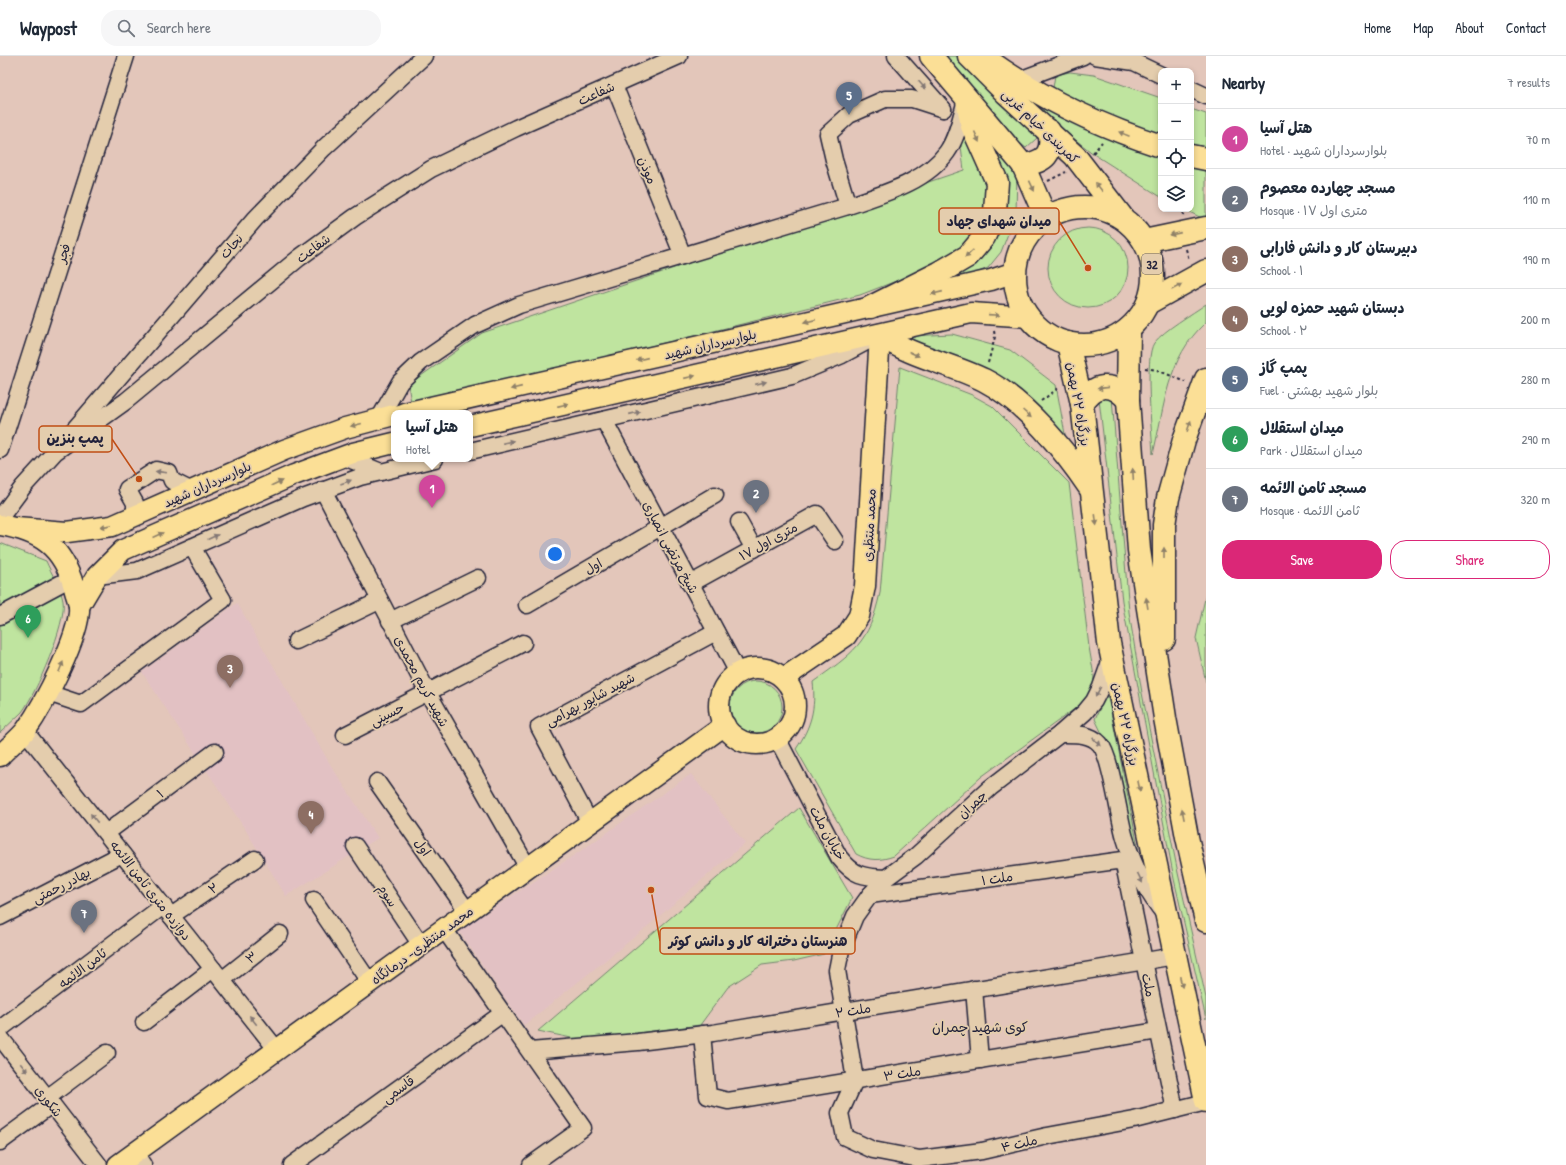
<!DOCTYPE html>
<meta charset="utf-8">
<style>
body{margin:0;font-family:"Patrick Hand","Playpen Sans Arabic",sans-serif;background:#f6f6f7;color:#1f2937}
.controls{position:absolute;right:12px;top:12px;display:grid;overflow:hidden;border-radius:8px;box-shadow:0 2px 6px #0003}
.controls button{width:36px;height:36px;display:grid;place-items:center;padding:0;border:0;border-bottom:1px solid #e0e1e3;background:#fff;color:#1f2937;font:20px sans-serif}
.you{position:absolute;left:555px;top:498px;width:14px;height:14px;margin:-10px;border:3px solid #fff;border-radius:50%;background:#1a73e8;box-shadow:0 0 0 6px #1a73e833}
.badge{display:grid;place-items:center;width:26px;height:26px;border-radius:50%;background:#db2777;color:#fff;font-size:13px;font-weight:700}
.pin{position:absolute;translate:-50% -33px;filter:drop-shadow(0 1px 2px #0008)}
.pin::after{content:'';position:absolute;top:21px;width:14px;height:12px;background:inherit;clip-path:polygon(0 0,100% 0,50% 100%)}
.popup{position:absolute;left:391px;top:354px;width:82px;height:52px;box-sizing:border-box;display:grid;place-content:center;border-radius:8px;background:#fff;filter:drop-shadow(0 1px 3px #0005);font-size:13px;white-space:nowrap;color:#747a83}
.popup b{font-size:15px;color:#1f2937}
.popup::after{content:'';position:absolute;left:50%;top:100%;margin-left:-8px;border:8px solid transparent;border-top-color:#fff}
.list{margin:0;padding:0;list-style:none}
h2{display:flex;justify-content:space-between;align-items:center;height:52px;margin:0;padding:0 16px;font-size:17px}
h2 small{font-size:13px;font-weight:400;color:#747a83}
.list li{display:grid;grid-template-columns:26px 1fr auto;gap:12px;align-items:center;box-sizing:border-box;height:60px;padding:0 16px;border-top:1px solid #e0e1e3}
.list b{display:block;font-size:15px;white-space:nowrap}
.list p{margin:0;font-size:13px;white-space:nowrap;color:#747a83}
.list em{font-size:13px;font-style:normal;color:#747a83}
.actions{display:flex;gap:8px;padding:12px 16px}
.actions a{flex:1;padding:9px 0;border:1px solid #db2777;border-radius:16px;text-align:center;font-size:14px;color:#db2777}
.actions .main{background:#db2777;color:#fff}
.icon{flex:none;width:22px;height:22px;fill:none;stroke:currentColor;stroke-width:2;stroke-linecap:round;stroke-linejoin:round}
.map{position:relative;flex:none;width:1206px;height:1109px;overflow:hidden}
header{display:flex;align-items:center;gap:24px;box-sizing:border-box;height:56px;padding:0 20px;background:#fff;border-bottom:1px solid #e0e1e3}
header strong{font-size:19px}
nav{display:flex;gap:22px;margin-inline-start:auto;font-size:14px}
.search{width:280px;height:36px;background:#f6f6f7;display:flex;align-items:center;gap:10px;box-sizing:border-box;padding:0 14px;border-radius:16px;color:#747a83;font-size:15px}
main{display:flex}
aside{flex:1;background:#fff}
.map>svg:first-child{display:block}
.built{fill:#e2c1c3}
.green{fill:#bfe49f;stroke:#70836d}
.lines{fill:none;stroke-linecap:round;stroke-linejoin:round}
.minor-casing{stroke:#22223b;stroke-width:19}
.major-casing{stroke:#22223b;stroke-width:23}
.highway-casing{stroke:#22223b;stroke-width:25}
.path{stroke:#22223b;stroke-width:2;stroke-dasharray:3 3;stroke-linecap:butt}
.minor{stroke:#e4cdad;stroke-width:16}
.major{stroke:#fbdf96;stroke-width:20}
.highway{stroke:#fbdf96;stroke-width:22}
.oneway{fill:#837874}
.oneway2{fill:#8e8068}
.labels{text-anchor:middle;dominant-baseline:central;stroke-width:3.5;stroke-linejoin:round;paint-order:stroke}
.shield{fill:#e4cdad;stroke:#5c555d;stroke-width:1}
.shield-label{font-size:12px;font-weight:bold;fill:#22223b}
.street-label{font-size:13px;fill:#22223b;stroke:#e4cdad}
.neighbourhood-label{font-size:14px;fill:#22223b;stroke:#e4cdad}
.leader{fill:none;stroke:#c04e15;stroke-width:1.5}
.callout-dot{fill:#c04e15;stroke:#e4cdad;stroke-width:1.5}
.callout{fill:#e4cdad;stroke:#c04e15;stroke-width:1.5}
.callout-label{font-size:14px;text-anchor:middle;font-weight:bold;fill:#22223b}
</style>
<header>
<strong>Waypost</strong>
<div class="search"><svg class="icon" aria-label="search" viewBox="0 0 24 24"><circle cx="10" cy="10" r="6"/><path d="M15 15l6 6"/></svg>Search here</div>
<nav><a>Home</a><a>Map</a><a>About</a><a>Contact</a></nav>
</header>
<main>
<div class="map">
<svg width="1206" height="1109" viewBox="0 0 1206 1109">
<rect width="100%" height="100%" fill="#e3c6ba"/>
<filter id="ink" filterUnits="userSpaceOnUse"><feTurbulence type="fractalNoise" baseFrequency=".025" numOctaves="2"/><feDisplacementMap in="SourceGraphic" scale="8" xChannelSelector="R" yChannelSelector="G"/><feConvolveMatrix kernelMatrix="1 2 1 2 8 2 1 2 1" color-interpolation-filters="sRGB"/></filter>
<g filter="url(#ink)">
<g class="built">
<polygon points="237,547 330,708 378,782 286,840 245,773 142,616"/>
<polygon points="691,718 745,787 642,875 524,969 459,875 582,794"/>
</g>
<g class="green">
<polygon points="942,0 959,0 1028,67 1037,82 1026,92 1015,83"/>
<polygon points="1070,16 1094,19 1161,42 1161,83 1064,43 1053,32 1055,19"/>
<polygon points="1024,35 1161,97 1161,141 1095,99 1023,43"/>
<polygon points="1191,53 1206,58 1206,94 1191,91"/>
<polygon points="965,79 982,100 991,143 972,186 950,204 860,239 681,283 411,346 408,329 482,277 964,114 960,82"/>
<polygon points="994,89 1017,117 1016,157 1001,196 988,212 966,221 937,225 966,210 1006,126"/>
<polygon points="1191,106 1206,110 1206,164 1183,153 1191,153"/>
<circle cx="1088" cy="212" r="40"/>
<path d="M1206 248V266C1166 303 1165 350 1153 398 1152 377 1144 301 1154 287 1164 274 1192 258 1206 248Z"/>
<polygon points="952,278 1010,294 1056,329 1067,389 1020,341 899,283 908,280"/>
<path d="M900 311 972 339 992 350 1069 427 1089 591 1094 620 1093 629 1084 646 981 721 894 800C880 805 869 805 856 798L796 693C811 671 816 652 813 626 853 597 869 588 880 537Z"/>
<polygon points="1104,339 1112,342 1129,556 1142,637 1178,817 1206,942 1206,963 1174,823 1122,545 1099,343"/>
<path d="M0 487 46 505C51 517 61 532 63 545 67 566 36 638 22 656 15 663 7 670 0 677Z"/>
<polygon points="1206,538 1206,626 1196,582"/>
<circle cx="756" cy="651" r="26"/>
<polygon points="1107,636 1143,816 1108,690 1095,663"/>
<polygon points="799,752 852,842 824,898 794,905 762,909 728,931 700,969 581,984 538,975"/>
</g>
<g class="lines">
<g class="minor-casing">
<g id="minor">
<polyline points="896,0 943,53"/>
<polyline points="1095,0 1134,6 1161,19"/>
<polyline points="1017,25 1083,0"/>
<polyline points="614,29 683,200"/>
<polyline points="1191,33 1206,40"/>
<polyline points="848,150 834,104 828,78 849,59 885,43 912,43 943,53"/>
<path d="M379 363 400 326 421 306 475 269 519 249 848 150C882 138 925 127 947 96 957 82 961 61 966 44"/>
<polyline points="604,364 738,617"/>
<polyline points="72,376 255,163 324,92 424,0"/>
<polyline points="0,394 126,0"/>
<polyline points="470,395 792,320 842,299 870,284"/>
<polyline points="344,401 381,416"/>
<polyline points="323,434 428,637 528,812"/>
<polyline points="135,460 135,447 127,433 156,414 169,417 172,425 192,435"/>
<polyline points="0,462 23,431 55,396 126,345 299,202 355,161 431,113 516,72 679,0"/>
<polyline points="739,466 754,493"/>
<polyline points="97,520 137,515 303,442 360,421 435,403"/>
<polyline points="690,528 817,458 835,485"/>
<polyline points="527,549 715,439"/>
<polyline points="0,560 71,522"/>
<polyline points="390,565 478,522"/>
<polyline points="296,585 379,545"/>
<polyline points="1112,600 1101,631 1094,645 1085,656 1060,678 990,732 916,800 886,822 870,839 855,860 841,894 837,914 855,1024 840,1057 845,1081 873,1094 920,1103 982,1095 1047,1080 1134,1064 1206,1046"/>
<polyline points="48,637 81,648 223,544 192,491"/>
<polyline points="25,675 277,994"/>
<path d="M1060 678C1075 678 1090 677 1100 688 1111 700 1119 763 1125 782 1134 812 1146 836 1166 860"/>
<polyline points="345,679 523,587"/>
<path d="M777 682 839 801C854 820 863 821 886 822"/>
<polyline points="377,726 468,856"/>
<polyline points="590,767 539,671 716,576"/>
<polyline points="106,777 215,696"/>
<polyline points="355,790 421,889"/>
<polyline points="870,839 1123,804 1175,1054"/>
<polyline points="314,844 370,927"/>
<polyline points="171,860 255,803"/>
<polyline points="0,861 122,798"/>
<polyline points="444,873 583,1072 531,1109"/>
<polyline points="222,924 280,878"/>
<polyline points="974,933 980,1004"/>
<polyline points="144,966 213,913"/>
<polyline points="0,973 163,850"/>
<polyline points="702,978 708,1040 728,1045 1158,975"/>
<polyline points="0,981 99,1109"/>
<polyline points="530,995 638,986 713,977 1175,900"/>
<polyline points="47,1042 107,997"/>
<polyline points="0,1086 52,1048"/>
<polyline points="135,1097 143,1109"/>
<polyline points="292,1109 503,957"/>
</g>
</g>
<g class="major-casing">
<g id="major">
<polyline points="404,357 991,224 1015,216"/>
<polyline points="470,370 971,257 1029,261"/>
<path d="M0 469C41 476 62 490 74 531 75 537 78 543 79 549 82 577 43 650 26 674 19 683 8 691 0 700"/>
<polyline points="16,472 67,476 112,470 284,394 345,372 394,359"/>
<polyline points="79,550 97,520 123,494 294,419 353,397 394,387"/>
<circle cx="757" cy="650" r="38"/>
<polyline points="784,622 846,580 859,560 865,530 880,279"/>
<polyline points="118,1109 725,669"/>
</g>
</g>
<g class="highway-casing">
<g id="highway">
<polyline points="931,0 1023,109 1046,162"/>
<polyline points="969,0 1006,37 1075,100 1122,161"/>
<path d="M989 5C1042 43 1099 70 1161 90"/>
<polyline points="1191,100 1206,103"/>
<path d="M1023 109C1045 106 1054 98 1049 75"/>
<circle cx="1084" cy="220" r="69"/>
<polyline points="1144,185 1206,172"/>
<polyline points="1148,247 1206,215"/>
<polyline points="871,251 939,217 968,200 984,181 995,156 997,126 972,70 967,43"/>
<polyline points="1129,273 1128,344 1139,494 1165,662 1187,781 1206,865"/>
<path d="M880 279C912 301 949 307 984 324 1025 345 1065 395 1090 432"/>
<polyline points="1068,287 1082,348 1109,587 1206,1045"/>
<path d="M1082 348C1094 327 1112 325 1128 344"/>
<polyline points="1164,583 1164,469 1168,442 1184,384 1206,323"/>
</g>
</g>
<g class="path">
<polyline points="1093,97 1102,86"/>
<polyline points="1048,125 1066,116"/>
<polyline points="1183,160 1184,153"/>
<polyline points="1186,193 1189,204"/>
<polyline points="988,307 995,281 994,275"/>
<polyline points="1145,312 1157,314 1186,326"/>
<polyline points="1041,345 1060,331"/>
</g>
<use href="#minor" class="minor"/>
<use href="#major" class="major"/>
<use href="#highway" class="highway"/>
</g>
<defs><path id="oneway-solid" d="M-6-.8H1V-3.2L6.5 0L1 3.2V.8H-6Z"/></defs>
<g class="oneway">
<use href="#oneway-solid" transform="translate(922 29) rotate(49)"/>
<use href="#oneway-solid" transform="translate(761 327) rotate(-13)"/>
<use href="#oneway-solid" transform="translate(635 357) rotate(-13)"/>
<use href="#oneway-solid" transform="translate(508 386) rotate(-13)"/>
<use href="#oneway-solid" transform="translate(161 416) rotate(-173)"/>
<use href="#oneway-solid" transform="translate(346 426) rotate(-20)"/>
<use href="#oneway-solid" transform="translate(213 481) rotate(-24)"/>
<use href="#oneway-solid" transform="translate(1098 636) rotate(117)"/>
<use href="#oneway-solid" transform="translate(1097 686) rotate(43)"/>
<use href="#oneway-solid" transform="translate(94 762) rotate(-128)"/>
<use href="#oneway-solid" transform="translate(1140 822) rotate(64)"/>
<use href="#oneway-solid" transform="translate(253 964) rotate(-128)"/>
<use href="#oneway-solid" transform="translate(24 1012) rotate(52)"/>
</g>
<g class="oneway2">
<use href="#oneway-solid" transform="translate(1124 78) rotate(-158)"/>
<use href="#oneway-solid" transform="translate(977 81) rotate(66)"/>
<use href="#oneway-solid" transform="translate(1032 130) rotate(65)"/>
<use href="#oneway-solid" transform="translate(1099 131) rotate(-128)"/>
<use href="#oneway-solid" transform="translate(1175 178) rotate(167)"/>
<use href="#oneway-solid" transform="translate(969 198) rotate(137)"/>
<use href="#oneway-solid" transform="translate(1177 231) rotate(-29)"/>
<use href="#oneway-solid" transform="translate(937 237) rotate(167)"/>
<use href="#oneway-solid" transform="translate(994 259) rotate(4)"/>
<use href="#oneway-solid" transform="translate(810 265) rotate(167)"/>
<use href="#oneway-solid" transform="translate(914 298) rotate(25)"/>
<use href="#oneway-solid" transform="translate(642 303) rotate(167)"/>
<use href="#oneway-solid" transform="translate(690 321) rotate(-13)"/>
<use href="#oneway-solid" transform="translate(516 332) rotate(167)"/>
<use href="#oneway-solid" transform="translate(1103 332) rotate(174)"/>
<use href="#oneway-solid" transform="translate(563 349) rotate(-13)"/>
<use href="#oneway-solid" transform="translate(1027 358) rotate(42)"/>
<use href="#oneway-solid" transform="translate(356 369) rotate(166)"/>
<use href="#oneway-solid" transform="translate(1189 370) rotate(-71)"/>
<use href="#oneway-solid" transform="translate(1133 418) rotate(-94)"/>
<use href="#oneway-solid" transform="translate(277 427) rotate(-24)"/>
<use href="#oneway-solid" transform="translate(1096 464) rotate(83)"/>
<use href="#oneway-solid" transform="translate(106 470) rotate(171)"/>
<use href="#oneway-solid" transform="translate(158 479) rotate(-24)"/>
<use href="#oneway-solid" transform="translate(1164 497) rotate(-90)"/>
<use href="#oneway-solid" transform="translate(1147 547) rotate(-99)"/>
<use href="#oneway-solid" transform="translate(61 611) rotate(-68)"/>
<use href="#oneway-solid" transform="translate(1139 730) rotate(78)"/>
<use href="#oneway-solid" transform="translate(1183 758) rotate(-101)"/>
<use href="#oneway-solid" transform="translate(1181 926) rotate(78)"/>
</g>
</g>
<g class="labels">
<rect class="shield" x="1142" y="198" width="20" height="20" rx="3"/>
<g class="shield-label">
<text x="1152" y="208">32</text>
</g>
<g class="street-label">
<text transform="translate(596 37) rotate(-24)">شفاعت</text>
<text transform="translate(1041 70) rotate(44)">کمربندی خیام غربی</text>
<text transform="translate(648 114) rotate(68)">موذن</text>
<text transform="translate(231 190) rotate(-49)">نجات</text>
<text transform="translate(313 192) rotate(-37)">شفاعت</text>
<text transform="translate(63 197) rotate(-72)">فجر</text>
<text transform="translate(710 288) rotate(-13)">بلوارسرداران شهید</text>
<text transform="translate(1079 348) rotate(80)">بزرگراه ۲۲ بهمن</text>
<text transform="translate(207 428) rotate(-24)">بلوارسرداران شهید</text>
<text transform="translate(869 469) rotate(-87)">محمد منتظری</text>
<text transform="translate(768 485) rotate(-29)">۱۷ متری اول</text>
<text transform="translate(671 491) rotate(62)">شیخ مرتضی انصاری</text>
<text transform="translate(593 510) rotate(-30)">اول</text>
<text transform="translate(422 625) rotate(62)">شهید کریم محمدی</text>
<text transform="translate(590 643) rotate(-28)">شهید شاپور بهرامی</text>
<text transform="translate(387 658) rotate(-27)">حسینی</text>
<text transform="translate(1126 668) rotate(78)">بزرگراه ۲۲ بهمن</text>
<text transform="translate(160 737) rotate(-37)">۱</text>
<text transform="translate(972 748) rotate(-43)">چمران</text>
<text transform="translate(828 777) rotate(61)">خیابان ملت</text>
<text transform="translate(423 791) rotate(55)">اول</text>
<text transform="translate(997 822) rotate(-8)">ملت ۱</text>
<text transform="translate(61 829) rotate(-27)">بهادر رحمتی</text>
<text transform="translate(213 832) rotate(-35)">۲</text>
<text transform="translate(151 834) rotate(52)">دوازده متری ثامن الائمه</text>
<text transform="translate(388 839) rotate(56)">سوم</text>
<text transform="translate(422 889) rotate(-36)">محمد منتظری- درمانگاه</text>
<text transform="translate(251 901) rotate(-38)">۳</text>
<text transform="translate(82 912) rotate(-37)">ثامن الائمه</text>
<text transform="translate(1149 929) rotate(79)">ملت</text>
<text transform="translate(853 954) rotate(-9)">ملت ۲</text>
<text transform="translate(902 1017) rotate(-9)">ملت ۳</text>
<text transform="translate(398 1033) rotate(-36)">قاسمی</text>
<text transform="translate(49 1045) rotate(52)">شکوری</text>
<text transform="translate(1019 1087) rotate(-13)">ملت ۴</text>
</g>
<g class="neighbourhood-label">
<text x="980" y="970">کوی شهید چمران</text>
</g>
</g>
<path class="leader" d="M1088 212L1059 165M139 423L112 383M651 834L660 885"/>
<g class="callout-dot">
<circle cx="1088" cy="212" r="4"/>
<circle cx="139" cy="423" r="4"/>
<circle cx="651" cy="834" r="4"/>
</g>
<g class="callout">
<rect x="939" y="152" width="120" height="26" rx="4"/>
<rect x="39" y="370" width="73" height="26" rx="4"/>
<rect x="660" y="872" width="195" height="26" rx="4"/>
</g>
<g class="callout-label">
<text x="999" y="170">میدان شهدای جهاد</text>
<text x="75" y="387">پمپ بنزین</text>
<text x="758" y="890">هنرستان دخترانه کار و دانش کوثر</text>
</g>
</svg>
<div class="controls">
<button>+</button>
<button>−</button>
<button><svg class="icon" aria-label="locate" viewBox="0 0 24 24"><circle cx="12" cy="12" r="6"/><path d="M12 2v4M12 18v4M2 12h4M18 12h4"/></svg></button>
<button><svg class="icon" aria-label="layers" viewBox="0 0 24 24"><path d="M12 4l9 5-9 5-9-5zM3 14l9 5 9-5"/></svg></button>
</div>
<div class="you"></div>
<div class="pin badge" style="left:432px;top:452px;background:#d1479c">1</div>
<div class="popup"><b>هتل آسیا</b>Hotel</div>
<div class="pin badge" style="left:756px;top:457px;background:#6b7280">2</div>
<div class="pin badge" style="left:230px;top:632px;background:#8d6e63">3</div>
<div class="pin badge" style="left:311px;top:778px;background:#8d6e63">4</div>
<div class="pin badge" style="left:849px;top:59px;background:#5c6f8a">5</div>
<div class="pin badge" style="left:28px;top:582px;background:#2e9e5b">6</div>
<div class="pin badge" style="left:84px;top:877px;background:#6b7280">7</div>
</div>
<aside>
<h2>Nearby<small>7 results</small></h2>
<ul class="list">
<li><span class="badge" style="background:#d1479c">1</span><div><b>هتل آسیا</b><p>Hotel · بلوارسرداران شهید</p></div><em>70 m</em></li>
<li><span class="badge" style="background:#6b7280">2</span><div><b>مسجد چهارده معصوم</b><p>Mosque · ۱۷ متری اول</p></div><em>110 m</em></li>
<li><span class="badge" style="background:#8d6e63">3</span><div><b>دبیرستان کار و دانش فارابی</b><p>School · ۱</p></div><em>190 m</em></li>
<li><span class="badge" style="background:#8d6e63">4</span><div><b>دبستان شهید حمزه لویی</b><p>School · ۲</p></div><em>200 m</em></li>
<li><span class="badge" style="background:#5c6f8a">5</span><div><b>پمپ گاز</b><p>Fuel · بلوار شهید بهشتی</p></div><em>280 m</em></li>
<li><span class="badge" style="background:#2e9e5b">6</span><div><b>میدان استقلال</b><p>Park · میدان استقلال</p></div><em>290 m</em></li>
<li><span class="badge" style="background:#6b7280">7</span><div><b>مسجد ثامن الائمه</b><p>Mosque · ثامن الائمه</p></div><em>320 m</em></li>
</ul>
<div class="actions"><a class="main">Save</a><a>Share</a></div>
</aside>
</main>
